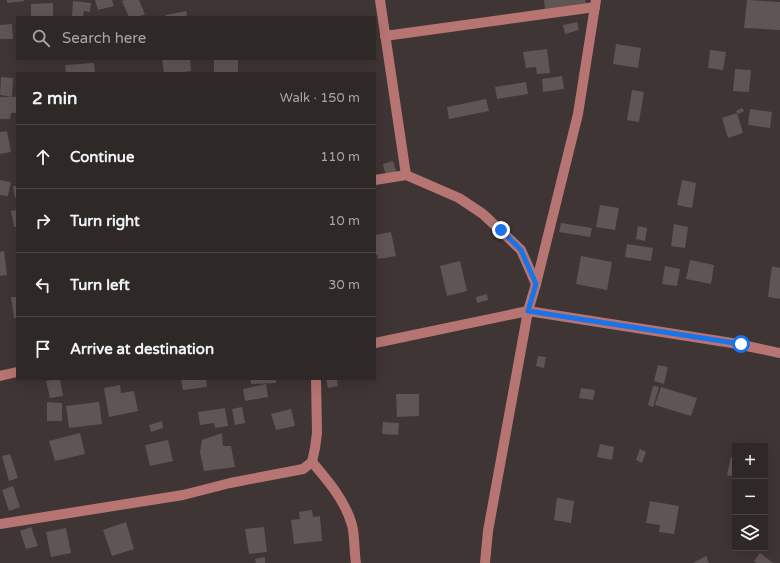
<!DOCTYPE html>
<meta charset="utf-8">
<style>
body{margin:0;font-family:"Varela Round",sans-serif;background:#36302f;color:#f1f3f6}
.controls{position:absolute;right:12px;bottom:12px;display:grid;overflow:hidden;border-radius:0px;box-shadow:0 4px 16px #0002}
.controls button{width:36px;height:36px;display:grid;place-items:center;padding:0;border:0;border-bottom:1px solid #494444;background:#2e2827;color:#f1f3f6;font:20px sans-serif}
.stop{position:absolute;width:12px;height:12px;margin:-9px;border:3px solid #1a73e8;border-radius:50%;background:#fff}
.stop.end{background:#1a73e8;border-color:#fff;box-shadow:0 1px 4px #0008}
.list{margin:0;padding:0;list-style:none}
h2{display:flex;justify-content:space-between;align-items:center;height:52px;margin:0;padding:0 16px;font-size:17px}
h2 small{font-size:13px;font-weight:400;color:#a7a6a7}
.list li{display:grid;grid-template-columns:26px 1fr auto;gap:12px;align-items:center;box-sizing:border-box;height:64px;padding:0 16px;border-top:1px solid #494444}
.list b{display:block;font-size:15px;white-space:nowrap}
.list em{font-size:13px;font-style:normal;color:#a7a6a7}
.icon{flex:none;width:22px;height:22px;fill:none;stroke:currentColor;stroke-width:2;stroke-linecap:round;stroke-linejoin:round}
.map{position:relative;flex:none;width:780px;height:563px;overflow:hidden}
.search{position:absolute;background:#2e2827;box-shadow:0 4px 16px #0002;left:16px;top:16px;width:360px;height:44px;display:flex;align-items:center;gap:10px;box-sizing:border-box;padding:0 14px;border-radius:0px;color:#a7a6a7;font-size:15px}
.panel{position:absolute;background:#2e2827;box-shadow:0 4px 16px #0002;left:16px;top:72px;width:360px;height:308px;border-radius:0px}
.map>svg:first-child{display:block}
.building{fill:#605555}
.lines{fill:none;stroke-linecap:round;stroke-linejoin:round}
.minor{stroke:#b67572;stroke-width:10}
.route{stroke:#1a73e8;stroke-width:5}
</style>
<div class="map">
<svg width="780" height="563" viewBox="0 0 780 563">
<rect width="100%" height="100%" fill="#3e3534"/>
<g class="building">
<polygon points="7,0 24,0 24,1 7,3"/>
<polygon points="95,0 112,0 114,6 98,10"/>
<polygon points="125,0 139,0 145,14 138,17 129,17 122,1"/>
<polygon points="544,0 585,0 586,3 545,9"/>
<polygon points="747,0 780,2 780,30 744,28"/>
<polygon points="73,1 91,3 90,12 84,11 83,17 72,17"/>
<polygon points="53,3 53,17 31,17 31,4"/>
<polygon points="186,11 187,17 166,17 166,15"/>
<polygon points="577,22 579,30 565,34 563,25"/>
<polygon points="12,24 13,39 0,39 0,25"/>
<polygon points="616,44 641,48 638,68 613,64"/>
<polygon points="547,49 550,73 537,74 536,67 526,68 523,52"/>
<polygon points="710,50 726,52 723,70 708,68"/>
<polygon points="162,59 190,59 191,71 177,73 164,73"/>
<rect x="214" y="59" width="24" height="14"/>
<polygon points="94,63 95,73 66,73 65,65"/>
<polygon points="735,69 751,70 749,92 733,91"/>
<polygon points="562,76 564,89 543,92 542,79"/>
<polygon points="1,77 13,78 12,97 0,95"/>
<polygon points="526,82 528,94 497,99 495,87"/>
<polygon points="632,90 644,92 639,122 627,120"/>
<polygon points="0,97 17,97 17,113 11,113 10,119 0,119"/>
<polygon points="486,99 489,111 449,119 447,107"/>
<polygon points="742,108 744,111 738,114 736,111"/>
<polygon points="750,109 772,112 770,128 748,125"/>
<polygon points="737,113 743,133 728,138 722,118"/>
<polygon points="7,131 11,152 0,154 0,132"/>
<polygon points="393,161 397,174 386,177 383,164"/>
<polygon points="0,180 11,182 8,196 0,195"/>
<polygon points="682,180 696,183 692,208 677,205"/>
<polygon points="13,186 17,186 17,198 15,198"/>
<polygon points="600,205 619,208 615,230 596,227"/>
<polygon points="17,210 17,227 14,227 11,211"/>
<polygon points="561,223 592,228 590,237 559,232"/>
<polygon points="674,224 688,227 685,248 671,246"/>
<polygon points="638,226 647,228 645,241 636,239"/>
<polygon points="391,232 396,256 378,259 377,255 375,255 375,235"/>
<polygon points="627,244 653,248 651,261 625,257"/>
<polygon points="4,251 7,275 0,276 0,252"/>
<polygon points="581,256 612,262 607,290 576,284"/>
<polygon points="690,260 714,265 711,284 686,279"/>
<polygon points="460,261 467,291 447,296 440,266"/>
<polygon points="665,266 680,269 677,286 662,284"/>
<polygon points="772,266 780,268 780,299 768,297"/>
<polygon points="487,294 488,300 477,303 476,297"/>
<polygon points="11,297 17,297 17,318 14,318"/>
<polygon points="538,356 546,357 544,368 536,366"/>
<polygon points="658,365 668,367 664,384 654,381"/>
<polygon points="56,379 60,379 63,396 50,398 46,381"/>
<polygon points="181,379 206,379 207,387 183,390"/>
<polygon points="250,379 276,379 276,383 251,384"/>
<polygon points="326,379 337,379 338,386 328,388"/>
<polygon points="266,384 268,397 245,401 243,389"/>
<polygon points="120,385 121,393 134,391 138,411 109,417 104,388"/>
<polygon points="653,386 659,387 653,407 648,405"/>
<polygon points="661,387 697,398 691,416 655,405"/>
<polygon points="581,388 595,390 593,400 579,398"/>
<polygon points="396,394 419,394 419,416 397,417"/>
<polygon points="47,402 62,403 62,421 47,421"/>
<polygon points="99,402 102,424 69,428 66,406"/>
<polygon points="242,407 245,423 235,425 232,409"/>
<polygon points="225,408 228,426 215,428 214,423 200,425 198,412"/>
<polygon points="291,409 295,426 276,430 271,414"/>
<polygon points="162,421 163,428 151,432 149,425"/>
<polygon points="383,422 399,423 398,435 382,434"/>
<polygon points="80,433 85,454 55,461 49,441"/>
<polygon points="222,433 223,446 231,446 235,467 204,471 200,452 202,440"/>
<polygon points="168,440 173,461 150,466 145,445"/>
<polygon points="600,444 614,447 612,460 597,457"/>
<polygon points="640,449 646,452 642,463 636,460"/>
<polygon points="10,454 18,478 9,481 2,456"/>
<polygon points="731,457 735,458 735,477 727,475"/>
<polygon points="13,486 20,507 9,511 2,490"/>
<polygon points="557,498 574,501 571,523 554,520"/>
<polygon points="650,501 679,506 674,534 659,532 660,525 646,523"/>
<polygon points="312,510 313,517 320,516 322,541 294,544 291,520 300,519 299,512"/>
<polygon points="126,522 134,549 112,556 103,530"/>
<polygon points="31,527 38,546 26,549 20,531"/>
<polygon points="264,527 267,552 249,554 245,529"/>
<polygon points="66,528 71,553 51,557 46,532"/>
<polygon points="760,553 773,563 757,563 754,561"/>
<polygon points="706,556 709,563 693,563"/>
<polygon points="265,557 265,563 256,563 255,559"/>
</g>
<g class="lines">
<g class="minor">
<polyline points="385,36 595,7"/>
<polyline points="406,175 459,198 483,214 521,250 536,284"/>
<polyline points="375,180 406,175 380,0"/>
<polyline points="375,343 528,311 732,343 780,353"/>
<polyline points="0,376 17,372"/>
<path d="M312 462C328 481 345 500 352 525 355 536 354 552 356 563"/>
<polyline points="0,524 183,495 230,483 303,469 312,462 315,448 317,433 316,379"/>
<polyline points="485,563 488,531 528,311 536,284 578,114 596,0"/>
</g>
</g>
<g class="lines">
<polyline class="route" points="501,230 521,250 536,284 528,311 741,344"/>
</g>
</svg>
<div class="controls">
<button>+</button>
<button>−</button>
<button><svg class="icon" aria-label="layers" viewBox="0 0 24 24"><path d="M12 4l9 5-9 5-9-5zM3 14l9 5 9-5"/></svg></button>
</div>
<div class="stop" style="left:741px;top:344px"></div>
<div class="stop end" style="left:501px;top:230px"></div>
<div class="search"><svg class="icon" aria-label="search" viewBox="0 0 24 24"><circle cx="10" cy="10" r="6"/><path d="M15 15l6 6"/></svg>Search here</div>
<section class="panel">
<h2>2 min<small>Walk · 150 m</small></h2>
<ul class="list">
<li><svg class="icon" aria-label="ahead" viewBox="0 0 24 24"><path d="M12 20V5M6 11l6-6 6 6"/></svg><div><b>Continue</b></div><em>110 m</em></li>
<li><svg class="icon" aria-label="right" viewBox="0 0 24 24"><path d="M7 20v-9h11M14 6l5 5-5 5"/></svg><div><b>Turn right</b></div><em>10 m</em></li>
<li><svg class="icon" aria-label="left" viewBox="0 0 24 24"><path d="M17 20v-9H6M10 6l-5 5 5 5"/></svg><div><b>Turn left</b></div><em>30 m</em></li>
<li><svg class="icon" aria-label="arrive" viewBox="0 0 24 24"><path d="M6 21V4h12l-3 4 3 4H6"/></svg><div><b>Arrive at destination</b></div></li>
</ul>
</section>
</div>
